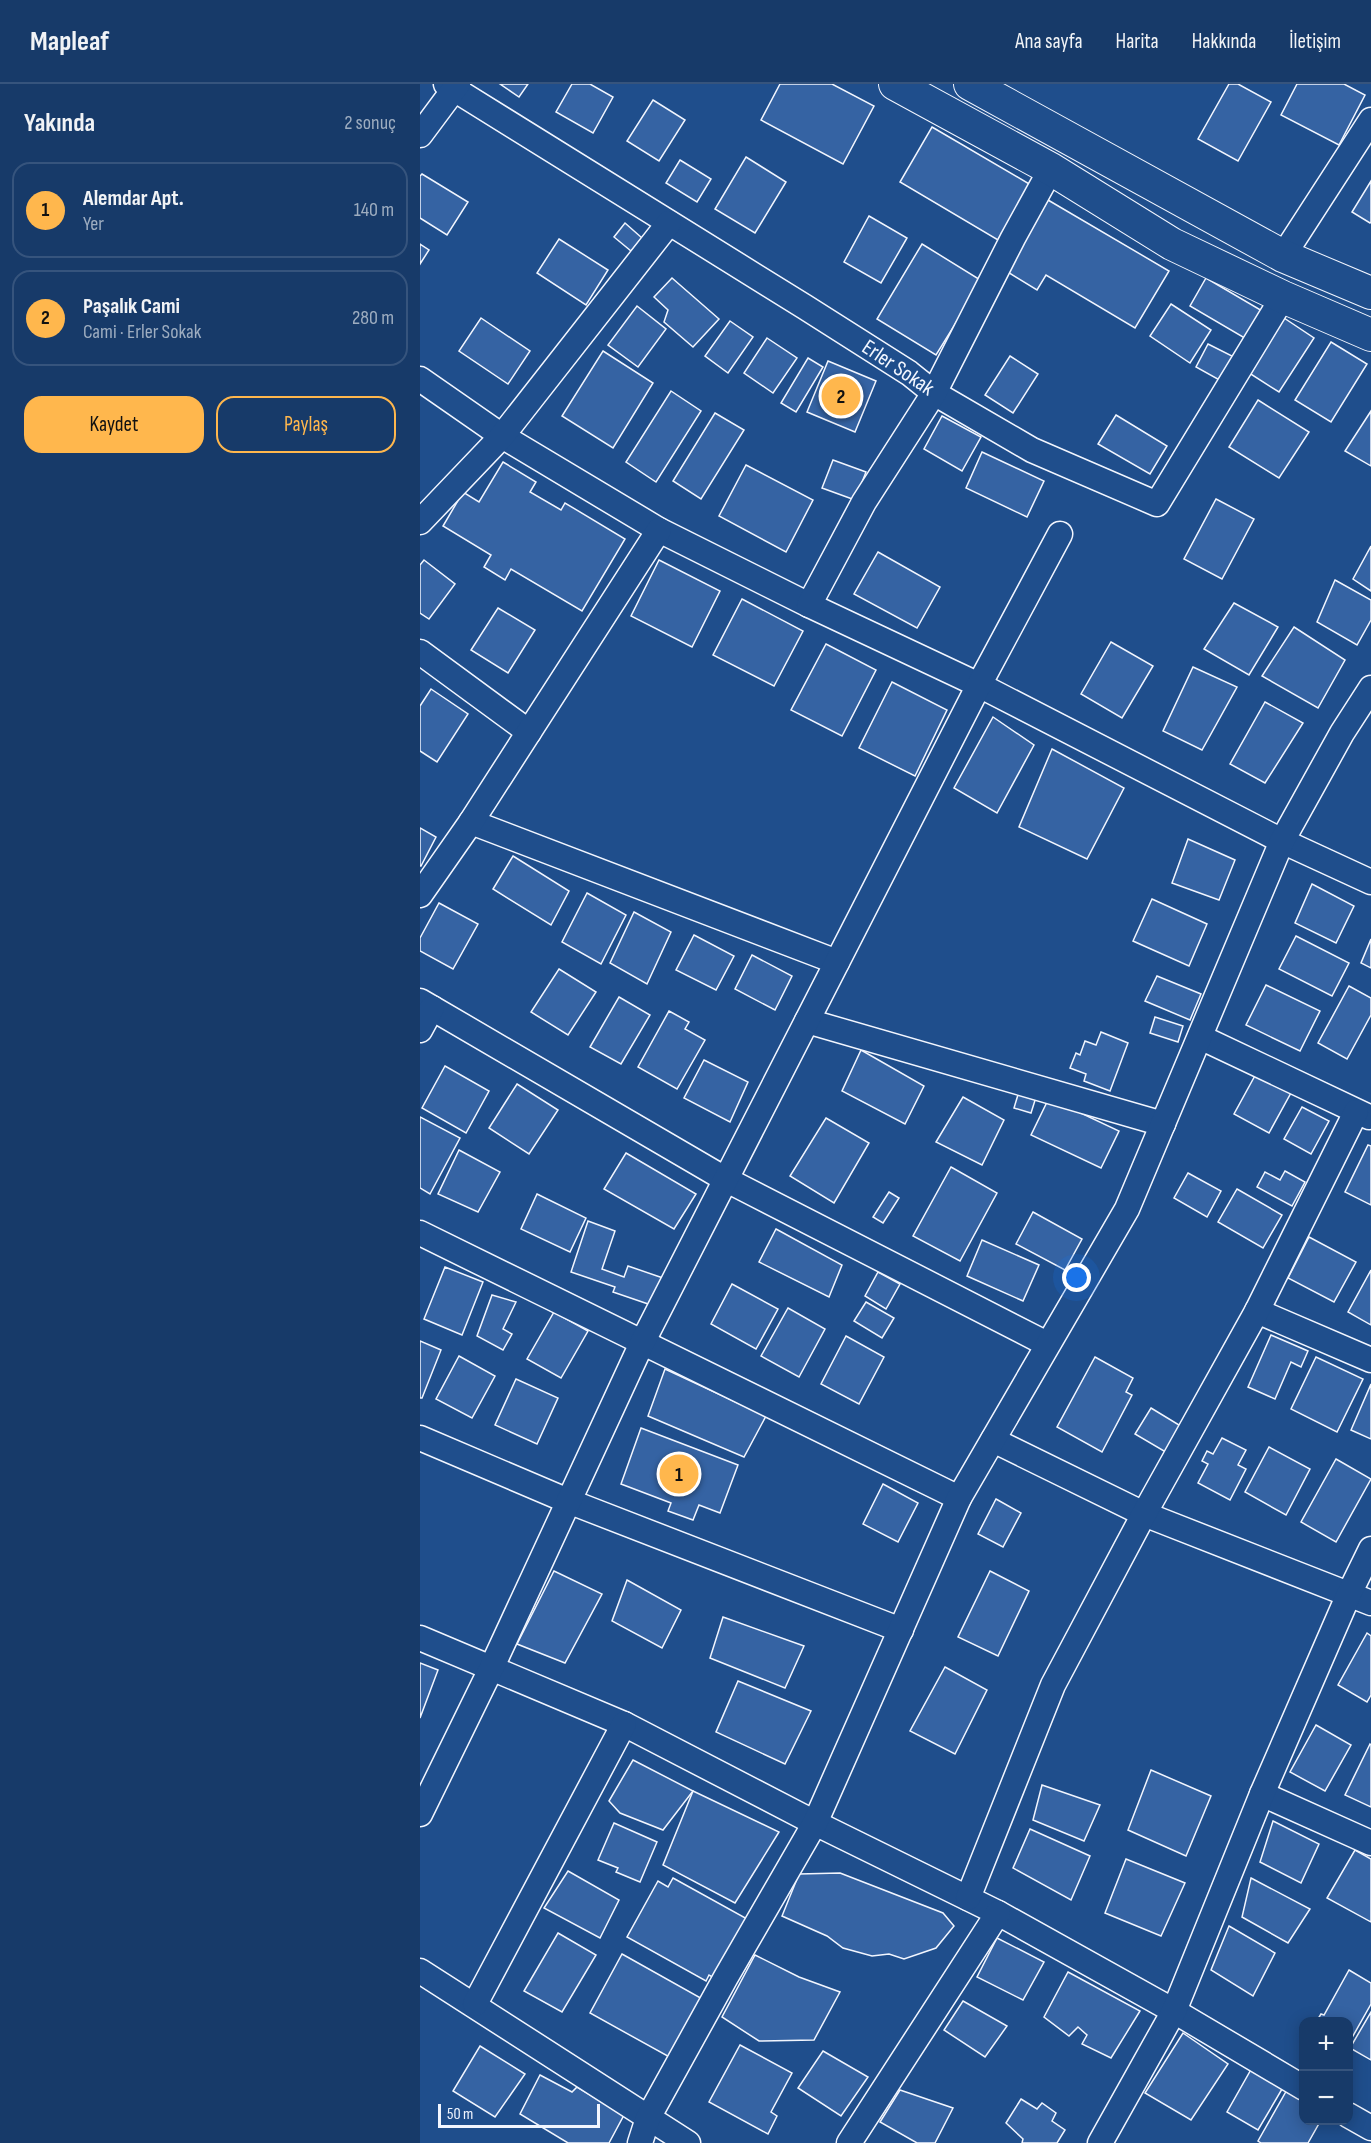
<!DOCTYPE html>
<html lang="tr">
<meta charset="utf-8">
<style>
body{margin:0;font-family:"Sofia Sans Condensed",sans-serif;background:#20416f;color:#f1f3f6}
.controls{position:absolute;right:18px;bottom:18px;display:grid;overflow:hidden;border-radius:12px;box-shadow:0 3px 15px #0003}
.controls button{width:54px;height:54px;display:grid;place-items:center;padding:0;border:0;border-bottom:2px solid #36547d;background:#173a69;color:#f1f3f6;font:30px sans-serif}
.scale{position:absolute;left:18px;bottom:15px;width:162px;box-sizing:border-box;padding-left:6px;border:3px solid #f2f6ff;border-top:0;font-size:16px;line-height:21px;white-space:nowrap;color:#f2f6ff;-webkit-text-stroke:4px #1f4e8c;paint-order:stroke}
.you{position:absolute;left:657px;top:1194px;width:21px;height:21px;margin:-15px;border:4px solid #fff;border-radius:50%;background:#1a73e8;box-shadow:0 0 0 9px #1a73e833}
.badge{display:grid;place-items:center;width:39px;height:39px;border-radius:50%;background:#ffb74d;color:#111;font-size:20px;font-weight:700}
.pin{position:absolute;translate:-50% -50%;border:3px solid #fff;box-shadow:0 2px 6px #0006}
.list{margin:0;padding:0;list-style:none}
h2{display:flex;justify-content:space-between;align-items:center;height:78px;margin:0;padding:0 24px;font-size:26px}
h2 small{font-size:20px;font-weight:400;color:#9eadc0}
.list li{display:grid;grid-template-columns:39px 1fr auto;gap:18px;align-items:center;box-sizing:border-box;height:96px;margin:0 12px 12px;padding:0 12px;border:2px solid #36547d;border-radius:18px}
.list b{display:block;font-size:22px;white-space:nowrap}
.list p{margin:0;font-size:20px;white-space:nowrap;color:#9eadc0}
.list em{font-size:20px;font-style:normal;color:#9eadc0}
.actions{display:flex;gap:12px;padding:18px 24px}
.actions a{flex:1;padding:14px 0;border:2px solid #ffb74d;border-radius:18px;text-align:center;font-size:21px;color:#ffb74d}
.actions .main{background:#ffb74d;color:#111}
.map{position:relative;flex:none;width:951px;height:2059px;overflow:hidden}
header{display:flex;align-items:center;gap:36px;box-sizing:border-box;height:84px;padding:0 30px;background:#173a69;border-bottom:2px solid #36547d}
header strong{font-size:28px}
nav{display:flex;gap:33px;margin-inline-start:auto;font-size:21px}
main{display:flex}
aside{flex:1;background:#173a69}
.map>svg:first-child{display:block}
.building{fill:#3563a3;stroke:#f2f6ff;stroke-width:1.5}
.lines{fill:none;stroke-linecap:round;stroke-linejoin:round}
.minor-casing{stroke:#f2f6ff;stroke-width:27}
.major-casing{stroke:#f2f6ff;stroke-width:34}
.minor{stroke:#1f4e8c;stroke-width:24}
.major{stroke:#1f4e8c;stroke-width:32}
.labels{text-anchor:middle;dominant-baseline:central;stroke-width:4.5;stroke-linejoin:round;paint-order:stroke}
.street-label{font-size:22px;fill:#f2f6ff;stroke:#1f4e8c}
</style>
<header>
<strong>Mapleaf</strong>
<nav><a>Ana sayfa</a><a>Harita</a><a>Hakkında</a><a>İletişim</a></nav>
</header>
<main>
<aside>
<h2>Yakında<small>2 sonuç</small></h2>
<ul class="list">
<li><span class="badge">1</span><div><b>Alemdar Apt.</b><p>Yer</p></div><em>140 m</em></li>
<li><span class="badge">2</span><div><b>Paşalık Cami</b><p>Cami · Erler Sokak</p></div><em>280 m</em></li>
</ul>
<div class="actions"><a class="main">Kaydet</a><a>Paylaş</a></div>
</aside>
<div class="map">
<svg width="951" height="2059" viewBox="0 0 951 2059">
<rect width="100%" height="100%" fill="#1f4e8c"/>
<g class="building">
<polygon points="80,0 108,0 99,13"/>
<polygon points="152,0 170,0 193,13 173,49 136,28"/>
<polygon points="360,0 412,0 454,22 423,80 341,36"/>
<polygon points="809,0 818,0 851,18 818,77 778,55"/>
<polygon points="877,0 924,0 945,11 919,61 861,31"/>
<polygon points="233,16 265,36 239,77 207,57"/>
<polygon points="512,43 611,101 578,156 480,98"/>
<polygon points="326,73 366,98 335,149 295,125"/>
<polygon points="260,76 291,95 277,118 246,99"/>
<polygon points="2,90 48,118 27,151 0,134 0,92"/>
<polygon points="951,97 951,138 950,139 932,128"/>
<polygon points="628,116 749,187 715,244 626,191 617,206 586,187"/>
<polygon points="449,132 487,154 461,199 424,178"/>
<polygon points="205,139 222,154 211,167 194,153"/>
<polygon points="139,155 188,186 166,221 117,189"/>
<polygon points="0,160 9,166 0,180"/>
<polygon points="502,160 562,197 516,271 457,235"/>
<polygon points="252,194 299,235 273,263 244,238 248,226 234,213"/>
<polygon points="786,194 844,228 828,256 770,222"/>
<polygon points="751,220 791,246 770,279 730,252"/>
<polygon points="217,222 246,245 218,283 188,261"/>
<polygon points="861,232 894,254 859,308 826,287"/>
<polygon points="61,234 110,267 88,300 39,267"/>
<polygon points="310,237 333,253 308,289 285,272"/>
<polygon points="347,254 377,274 353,309 324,289"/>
<polygon points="911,258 947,280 911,338 875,316"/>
<polygon points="788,260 816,274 803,298 776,283"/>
<polygon points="183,267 233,299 193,364 142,332"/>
<polygon points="590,272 618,290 593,329 565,311"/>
<polygon points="388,274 403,283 376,328 361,319"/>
<polygon points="408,277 456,297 435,348 387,328"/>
<polygon points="251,307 281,327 236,398 206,378"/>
<polygon points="838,316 889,348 859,394 809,363"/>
<polygon points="951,327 951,382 925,367"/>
<polygon points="295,329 324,346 281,415 253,397"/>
<polygon points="696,331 747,362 730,390 678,360"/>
<polygon points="522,332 561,353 542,387 504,365"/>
<polygon points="562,368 624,397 607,433 546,404"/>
<polygon points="413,376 446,388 435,416 402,404"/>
<polygon points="83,378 116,398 110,408 141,426 145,419 205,455 162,527 91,485 85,496 64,483 71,471 23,442 43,408 59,418"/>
<polygon points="326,381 393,416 366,468 299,432"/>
<polygon points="796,415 834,435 802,495 764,475"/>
<polygon points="951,462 951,507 933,495"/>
<polygon points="458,468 520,503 497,544 434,510"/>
<polygon points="4,476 35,500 9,535 0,529 0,481"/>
<polygon points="239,476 300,507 272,563 211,532"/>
<polygon points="915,496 951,516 951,536 937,561 897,538"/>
<polygon points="322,515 383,547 354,602 293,571"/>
<polygon points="814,519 858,543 829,591 784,565"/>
<polygon points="78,524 115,546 88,589 51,566"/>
<polygon points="874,543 925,576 898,624 842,592"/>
<polygon points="691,558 733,582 702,634 661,610"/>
<polygon points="406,560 456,586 422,652 371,626"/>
<polygon points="773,583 817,603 782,666 743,647"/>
<polygon points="472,598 527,626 495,692 439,664"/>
<polygon points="11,605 48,630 17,678 0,667 0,622"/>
<polygon points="845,618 883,639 845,699 810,680"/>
<polygon points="573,633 614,661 577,729 534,704"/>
<polygon points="632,665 704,704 667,775 599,743"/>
<polygon points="0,744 16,753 1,782 0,782"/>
<polygon points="768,755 815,776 799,816 752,799"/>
<polygon points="93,772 149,807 131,841 73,805"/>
<polygon points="892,800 934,822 916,859 875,839"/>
<polygon points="167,809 206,831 181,880 142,858"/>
<polygon points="732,815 787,840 769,882 713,857"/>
<polygon points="19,819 58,840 33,885 0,867 0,854"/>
<polygon points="214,828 251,848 227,900 190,879"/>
<polygon points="274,851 314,872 296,906 256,886"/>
<polygon points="876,852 929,879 912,912 859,885"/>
<polygon points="951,855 951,884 941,879"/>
<polygon points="332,871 372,892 355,926 315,905"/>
<polygon points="139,885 176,908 148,951 111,928"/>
<polygon points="737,892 781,910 770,936 725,917"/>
<polygon points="846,901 900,927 880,967 826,941"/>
<polygon points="929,902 951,914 951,931 927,975 898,959"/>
<polygon points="199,913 230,931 201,980 170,963"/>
<polygon points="249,927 269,938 265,945 285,956 257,1005 218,983"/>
<polygon points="735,933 763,942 758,958 730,949"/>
<polygon points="681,948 708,959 690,1007 664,997 666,990 650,984 656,969 660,971 665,957 676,961"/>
<polygon points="441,966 504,1002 485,1040 422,1007"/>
<polygon points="284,976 328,998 310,1038 264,1014"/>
<polygon points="25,982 69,1007 46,1049 2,1024"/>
<polygon points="837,988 872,1007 849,1049 814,1030"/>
<polygon points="97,1000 138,1026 109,1070 69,1044"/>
<polygon points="600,1004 617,1010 611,1029 594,1024"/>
<polygon points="543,1013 584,1036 562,1081 516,1058"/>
<polygon points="629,1014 699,1047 681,1084 611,1051"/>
<polygon points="882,1023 909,1037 891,1070 864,1055"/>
<polygon points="0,1033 40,1054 10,1110 0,1104"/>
<polygon points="406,1034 449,1059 414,1119 370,1092"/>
<polygon points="948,1061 951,1062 951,1121 925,1108"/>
<polygon points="39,1066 80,1088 58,1128 18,1110"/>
<polygon points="206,1069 276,1110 254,1145 184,1105"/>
<polygon points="531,1083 577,1109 540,1177 493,1152"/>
<polygon points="865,1087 885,1098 872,1122 837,1103 845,1088 860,1096"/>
<polygon points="768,1089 801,1107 787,1133 754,1114"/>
<polygon points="817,1105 862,1131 843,1164 798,1138"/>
<polygon points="469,1108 479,1114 463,1139 453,1133"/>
<polygon points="117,1110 166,1134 150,1168 101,1145"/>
<polygon points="613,1128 662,1155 645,1186 596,1160"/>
<polygon points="168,1137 195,1147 182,1185 204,1193 208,1182 243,1194 234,1222 193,1208 195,1203 151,1188"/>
<polygon points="356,1145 422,1181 409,1213 339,1178"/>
<polygon points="889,1153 936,1178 914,1218 868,1194"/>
<polygon points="562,1156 619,1181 603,1217 547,1192"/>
<polygon points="25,1183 63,1198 42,1251 4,1235"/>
<polygon points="951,1186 951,1241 928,1228"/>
<polygon points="458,1188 480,1200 466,1225 445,1212"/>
<polygon points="312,1200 358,1225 336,1265 291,1240"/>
<polygon points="72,1211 96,1218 83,1245 92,1250 83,1266 57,1252"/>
<polygon points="446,1218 474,1234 462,1254 434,1237"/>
<polygon points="368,1224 405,1245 379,1293 341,1272"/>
<polygon points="134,1228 168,1247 141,1294 107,1275"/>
<polygon points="851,1251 888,1267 881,1283 871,1278 855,1315 828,1303"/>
<polygon points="426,1252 464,1273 439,1320 401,1300"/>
<polygon points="0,1257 21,1266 2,1314 0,1314"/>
<polygon points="39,1272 75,1292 52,1334 16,1315"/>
<polygon points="675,1273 713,1294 706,1308 712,1311 682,1368 637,1343"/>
<polygon points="896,1273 943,1295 917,1348 871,1325"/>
<polygon points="245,1285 346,1332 324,1373 228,1332"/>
<polygon points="96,1295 138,1314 117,1360 75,1341"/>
<polygon points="951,1300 951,1355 931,1346"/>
<polygon points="731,1324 764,1344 749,1370 715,1350"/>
<polygon points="221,1344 318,1381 300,1429 279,1421 273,1436 248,1427 251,1419 201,1400"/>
<polygon points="802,1354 826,1366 818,1381 826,1385 810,1416 778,1399 788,1380 782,1377 787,1367 793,1370"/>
<polygon points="849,1363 890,1385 866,1431 825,1408"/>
<polygon points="916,1375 951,1395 916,1458 881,1438"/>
<polygon points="463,1400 498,1419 478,1458 443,1440"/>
<polygon points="576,1415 601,1429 583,1463 558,1450"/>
<polygon points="134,1487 182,1510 145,1579 97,1560"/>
<polygon points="570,1487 609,1507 578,1572 538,1553"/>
<polygon points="207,1496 261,1526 242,1564 192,1537"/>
<polygon points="303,1533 384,1562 365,1604 290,1574"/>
<polygon points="947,1549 951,1552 951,1611 947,1618 918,1601"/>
<polygon points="0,1579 18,1586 0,1634"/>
<polygon points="525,1583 567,1606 535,1670 490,1647"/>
<polygon points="318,1597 391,1627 365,1680 296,1648"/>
<polygon points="896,1641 931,1661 905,1707 870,1688"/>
<polygon points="950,1660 951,1661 951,1723 925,1711"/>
<polygon points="213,1676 273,1707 243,1746 200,1729 189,1717"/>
<polygon points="731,1686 791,1712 766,1772 708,1746"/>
<polygon points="622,1701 680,1721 664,1757 613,1736"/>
<polygon points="273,1707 359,1748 315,1819 243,1781"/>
<polygon points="853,1737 899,1760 881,1799 840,1778"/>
<polygon points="194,1739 237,1758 220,1798 196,1788 198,1784 178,1776"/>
<polygon points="610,1745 670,1772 651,1816 593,1784"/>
<polygon points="935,1766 951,1775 951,1838 907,1814"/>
<polygon points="706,1775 765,1799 741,1852 685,1829"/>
<polygon points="148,1787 199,1816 180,1854 124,1824"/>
<polygon points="420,1789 523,1829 534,1842 516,1864 484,1875 469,1870 452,1872 423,1864 407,1852 362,1832 379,1790"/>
<polygon points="253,1794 329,1836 296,1895 289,1891 286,1897 207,1853 238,1797 248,1803"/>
<polygon points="831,1794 890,1825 868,1859 822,1833"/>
<polygon points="809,1842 855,1869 833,1912 791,1886"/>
<polygon points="138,1849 176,1871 142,1928 104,1907"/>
<polygon points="577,1854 624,1878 603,1916 557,1893"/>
<polygon points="202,1870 286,1917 253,1975 170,1929"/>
<polygon points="335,1871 379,1893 420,1908 394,1956 339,1957 302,1933"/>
<polygon points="929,1886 951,1899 951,1920 929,1959 928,1938 896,1938 901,1930 904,1931"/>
<polygon points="648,1888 720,1927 691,1974 662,1960 667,1951 658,1943 649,1952 624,1933"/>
<polygon points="543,1917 587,1942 565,1973 524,1946"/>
<polygon points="951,1928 951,1976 930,1964"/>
<polygon points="763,1949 808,1980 771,2036 725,2009"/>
<polygon points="320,1961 372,1989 351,2028 357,2032 348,2050 289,2018"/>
<polygon points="60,1962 105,1990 75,2033 33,2007"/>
<polygon points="403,1967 448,1993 421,2032 378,2004"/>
<polygon points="833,1982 865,2000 838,2046 807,2028"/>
<polygon points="120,1991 152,2008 157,2003 204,2031 189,2059 148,2059 100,2030"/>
<polygon points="868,2004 884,2013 884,2036 901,2036 888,2059 841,2059 838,2057"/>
<polygon points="480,2006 533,2024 515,2059 497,2059 460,2038"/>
<polygon points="601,2015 617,2025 622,2019 636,2029 632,2037 645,2046 637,2059 602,2059 603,2055 586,2039"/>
</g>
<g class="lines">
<g class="minor-casing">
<g id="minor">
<polyline points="26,0 385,223 489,289 514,309 612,366 737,420 863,213"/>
<polyline points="0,51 38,0"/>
<polyline points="863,172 951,36"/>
<polyline points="0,295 82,352 239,446 389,521 559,601 862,757 951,798"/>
<polyline points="0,438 82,352 249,139"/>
<polyline points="389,521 444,418 514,309 593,154 631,85"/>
<polyline points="0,568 109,648"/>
<polyline points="51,738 417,878"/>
<polyline points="0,811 51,738 239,446"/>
<polyline points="0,917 305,1095 627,1260"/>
<polyline points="387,937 743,1040"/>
<polyline points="0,946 12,924"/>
<polyline points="780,953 949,1033"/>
<polyline points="0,1149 539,1414"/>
<polyline points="837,1227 951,1276"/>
<polyline points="0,1354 148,1417 481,1546"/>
<polyline points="573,1356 724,1430 951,1519"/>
<polyline points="0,1554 204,1640 395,1739 578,1829 754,1927 884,2004"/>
<polyline points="842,1710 951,1759"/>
<polyline points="0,1730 71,1585 222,1259 559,601 640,450"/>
<polyline points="548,1814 633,1601 724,1430 837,1227 936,1028"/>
<polyline points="0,1887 268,2059"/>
<polyline points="55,1920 204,1640"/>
<polyline points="928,2031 951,2044"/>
<polyline points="220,2059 228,2034 306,1893 395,1739 539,1414 707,1125 862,757 922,649 951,604"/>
<polyline points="429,2059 578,1829"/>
<polyline points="680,2059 754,1927 842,1710 929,1510 951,1465"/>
</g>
</g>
<g class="major-casing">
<g id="major">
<polyline points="475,0 631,85 752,160 863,213 951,251"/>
<polyline points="550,0 863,172 951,209"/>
</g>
</g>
<use href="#minor" class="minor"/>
<use href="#major" class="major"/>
</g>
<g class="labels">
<g class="street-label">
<text transform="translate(478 284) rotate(34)">Erler Sokak</text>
</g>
</g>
</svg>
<div class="controls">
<button>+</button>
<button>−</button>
</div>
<div class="scale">50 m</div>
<div class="you"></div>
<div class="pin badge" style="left:259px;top:1390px">1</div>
<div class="pin badge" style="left:421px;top:312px">2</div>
</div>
</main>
